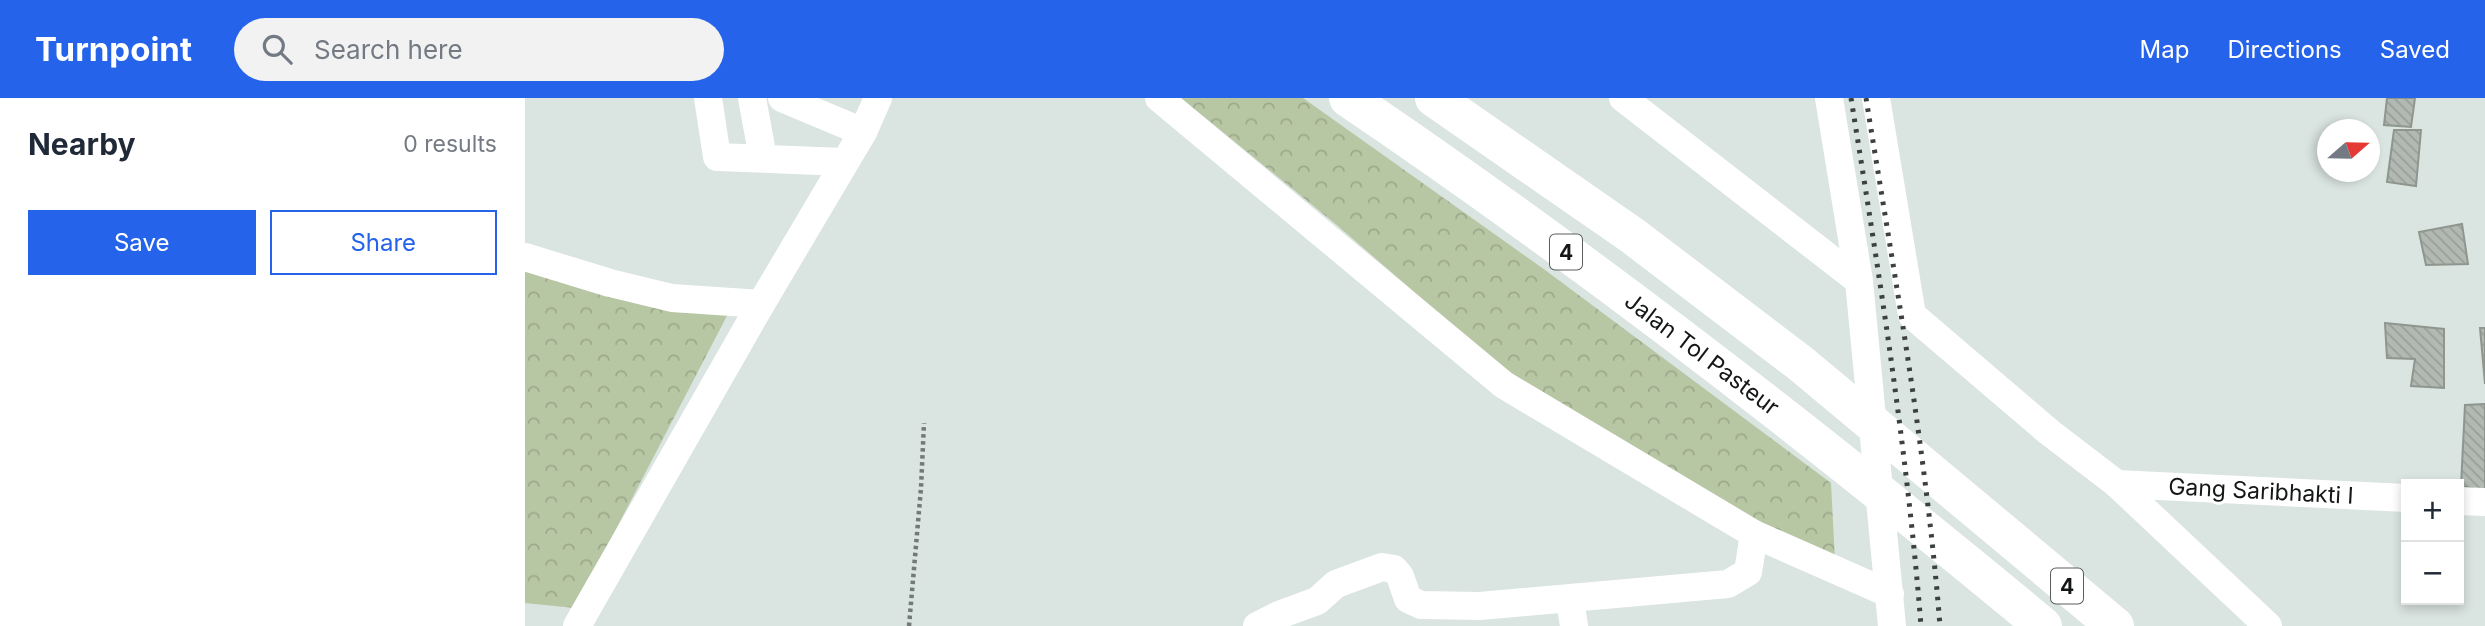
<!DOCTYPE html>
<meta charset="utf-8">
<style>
body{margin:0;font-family:Inter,sans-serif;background:#f2f2f3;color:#1f2937}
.controls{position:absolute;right:21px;bottom:21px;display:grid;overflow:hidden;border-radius:0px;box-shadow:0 4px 10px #0003}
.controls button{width:63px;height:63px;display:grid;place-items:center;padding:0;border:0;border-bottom:2px solid #e0e1e3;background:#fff;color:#1f2937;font:35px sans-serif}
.compass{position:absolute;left:1792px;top:21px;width:63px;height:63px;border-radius:50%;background:#fff;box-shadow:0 4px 10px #0003;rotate:70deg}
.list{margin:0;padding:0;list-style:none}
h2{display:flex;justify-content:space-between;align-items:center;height:91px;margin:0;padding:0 28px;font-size:30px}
h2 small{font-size:23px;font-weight:400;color:#747a83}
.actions{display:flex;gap:14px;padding:21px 28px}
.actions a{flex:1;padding:16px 0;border:2px solid #2563eb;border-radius:0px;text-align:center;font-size:24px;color:#2563eb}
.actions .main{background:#2563eb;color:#fff}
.icon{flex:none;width:38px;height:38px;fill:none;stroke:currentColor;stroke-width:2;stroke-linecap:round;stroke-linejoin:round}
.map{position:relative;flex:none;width:1960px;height:528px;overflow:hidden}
header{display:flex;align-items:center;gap:42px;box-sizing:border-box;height:98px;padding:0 35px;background:#2563eb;color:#fff}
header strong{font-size:33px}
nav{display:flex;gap:38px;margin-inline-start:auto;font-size:24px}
.search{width:490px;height:63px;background:#f2f2f3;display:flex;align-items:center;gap:18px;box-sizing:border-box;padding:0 24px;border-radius:38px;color:#747a83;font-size:26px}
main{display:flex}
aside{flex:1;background:#fff}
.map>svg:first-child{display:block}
.forest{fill:url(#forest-crowns)}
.building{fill:url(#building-back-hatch);stroke:#8e968f;stroke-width:2}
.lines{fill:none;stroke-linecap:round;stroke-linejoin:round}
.path{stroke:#737976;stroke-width:4.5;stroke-dasharray:3.5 3.5;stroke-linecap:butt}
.minor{stroke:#fff;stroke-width:28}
.motorway{stroke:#fff;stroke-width:38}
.rail{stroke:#3c413f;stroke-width:5;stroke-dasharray:3.5 7;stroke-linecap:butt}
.labels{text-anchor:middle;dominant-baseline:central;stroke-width:6;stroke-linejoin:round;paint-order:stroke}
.shield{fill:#fff;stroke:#5a5d5c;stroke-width:2}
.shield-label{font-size:21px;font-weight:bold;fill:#141716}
.street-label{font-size:23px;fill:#141716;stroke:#fff}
</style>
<header>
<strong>Turnpoint</strong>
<div class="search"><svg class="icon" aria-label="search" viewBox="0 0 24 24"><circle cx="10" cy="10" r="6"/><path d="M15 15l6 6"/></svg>Search here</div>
<nav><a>Map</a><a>Directions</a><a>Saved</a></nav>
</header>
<main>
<aside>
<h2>Nearby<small>0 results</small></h2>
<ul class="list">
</ul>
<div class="actions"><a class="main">Save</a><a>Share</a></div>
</aside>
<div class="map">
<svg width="1960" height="528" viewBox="0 0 1960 528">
<defs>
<pattern id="forest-crowns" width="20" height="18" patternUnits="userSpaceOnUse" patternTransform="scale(1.75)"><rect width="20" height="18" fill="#b7c6a3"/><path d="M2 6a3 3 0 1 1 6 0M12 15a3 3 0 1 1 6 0" fill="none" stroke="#9ca98c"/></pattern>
<pattern id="building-back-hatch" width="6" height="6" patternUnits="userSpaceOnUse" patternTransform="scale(1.75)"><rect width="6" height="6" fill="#b2b9b3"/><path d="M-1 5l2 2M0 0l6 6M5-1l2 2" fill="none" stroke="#989e99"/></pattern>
</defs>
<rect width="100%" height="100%" fill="#dae4e0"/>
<g class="forest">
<polygon points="656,0 778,0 1020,172 1306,385 1310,464 1211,418 1076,334 970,264 813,128"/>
<polygon points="0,167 206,210 50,510 0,505"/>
</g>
<g class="building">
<polygon points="1862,0 1890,0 1886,29 1859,27"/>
<polygon points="1869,32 1896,32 1891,88 1862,84"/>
<polygon points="1937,126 1943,166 1901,167 1894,134"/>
<polygon points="1860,225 1919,231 1919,290 1886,288 1890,261 1862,260"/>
<polygon points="1955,230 1960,230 1960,286"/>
<polygon points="1960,306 1960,393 1936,388 1940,307"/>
</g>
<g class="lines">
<polyline class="path" points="384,528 396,390 399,325"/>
<g class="minor">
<polyline points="183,0 192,59 319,64"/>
<polyline points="227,0 238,60"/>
<polyline points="257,0 338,34"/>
<polyline points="634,0 979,287 1229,436 1365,496"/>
<polyline points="1098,0 1334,183"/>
<polyline points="1304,0 1334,183 1367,528"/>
<polyline points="1351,0 1387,217 1524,334 1592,386 1743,528"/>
<polyline points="0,159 85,185 147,200 236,206"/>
<polyline points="1592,386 1881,400"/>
<polyline points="1934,403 1960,404"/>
<polyline points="1045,501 1049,528"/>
<polyline points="52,528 236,206 338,34 353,0"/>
<polyline points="732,528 754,517 792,503 811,486 857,469 869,471 875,478 883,501 896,507 955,508 1203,486 1223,474 1229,436"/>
</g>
<g class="motorway">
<path d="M823 0C1064 163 1294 342 1518 528"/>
<polyline points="909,0 1108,138 1275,265 1590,528"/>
</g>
<g class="rail">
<path d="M1326 0C1354 175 1382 351 1396 528"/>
<path d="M1341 0C1369 175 1401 351 1415 528"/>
</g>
</g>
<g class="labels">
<g class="shield">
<rect x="1025" y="136.5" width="32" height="35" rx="5"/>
<rect x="1526" y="470.5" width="32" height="35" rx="5"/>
</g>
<g class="shield-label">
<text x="1041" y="154">4</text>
<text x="1542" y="488">4</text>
</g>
<g class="street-label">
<text transform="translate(1177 256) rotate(37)">Jalan Tol Pasteur</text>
<text transform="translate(1736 393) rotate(3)">Gang Saribhakti I</text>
</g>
</g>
</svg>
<div class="controls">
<button>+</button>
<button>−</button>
</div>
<svg class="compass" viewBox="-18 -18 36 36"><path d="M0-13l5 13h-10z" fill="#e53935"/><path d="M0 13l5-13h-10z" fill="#747a83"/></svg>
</div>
</main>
